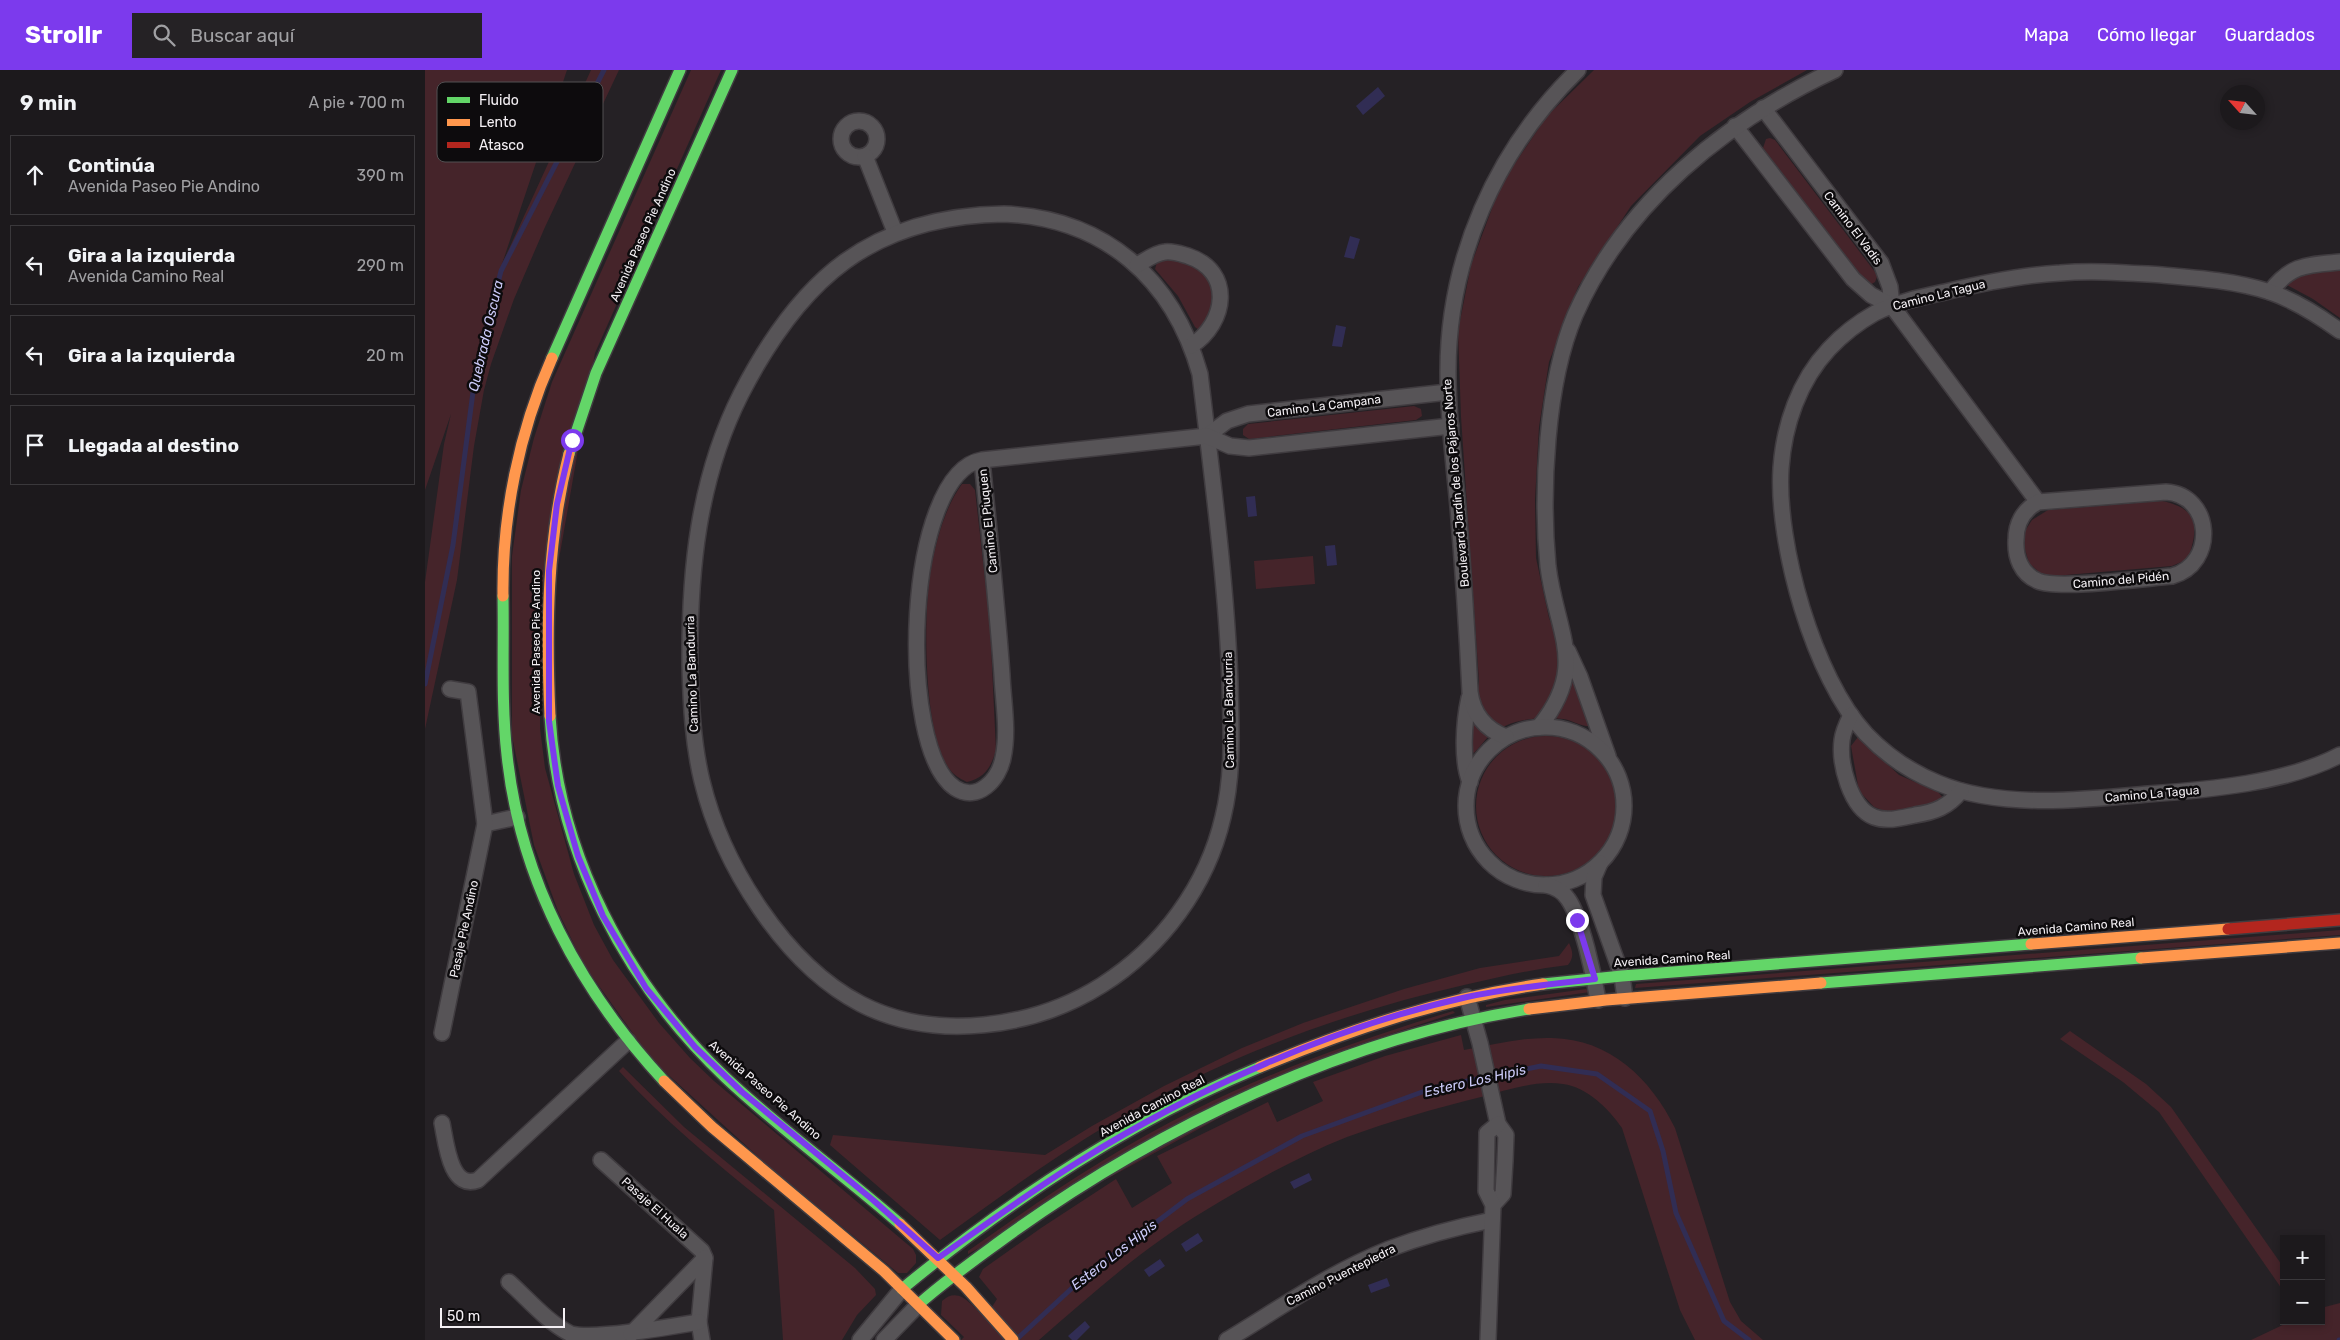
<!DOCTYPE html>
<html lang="es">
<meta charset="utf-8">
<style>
body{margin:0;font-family:Rubik,sans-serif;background:#252225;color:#f1f3f6}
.controls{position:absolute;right:15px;bottom:15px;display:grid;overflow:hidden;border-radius:0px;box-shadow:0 2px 8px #0003}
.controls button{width:45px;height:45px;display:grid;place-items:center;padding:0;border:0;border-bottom:1px solid #3a383b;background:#1c191c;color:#f1f3f6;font:25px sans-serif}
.compass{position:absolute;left:1795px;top:15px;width:45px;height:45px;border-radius:50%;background:#1c191c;box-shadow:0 2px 8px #0003;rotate:297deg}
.scale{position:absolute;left:15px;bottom:12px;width:125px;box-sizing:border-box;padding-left:5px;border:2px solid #f4f0f4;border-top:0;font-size:14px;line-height:18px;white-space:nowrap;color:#f4f0f4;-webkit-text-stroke:4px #0d0b0d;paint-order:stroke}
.stop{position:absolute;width:15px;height:15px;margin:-11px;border:4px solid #7c3aed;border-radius:50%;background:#fff}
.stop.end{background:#7c3aed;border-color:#fff;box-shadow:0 1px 5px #0008}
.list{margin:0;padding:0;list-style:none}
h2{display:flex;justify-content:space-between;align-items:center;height:65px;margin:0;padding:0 20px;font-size:21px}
h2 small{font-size:16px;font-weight:400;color:#a0a0a3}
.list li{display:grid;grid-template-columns:32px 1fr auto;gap:15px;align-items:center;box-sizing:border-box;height:80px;margin:0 10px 10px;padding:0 10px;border:1px solid #3a383b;border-radius:0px}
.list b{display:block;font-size:19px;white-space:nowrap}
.list p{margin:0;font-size:16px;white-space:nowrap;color:#a0a0a3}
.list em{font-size:16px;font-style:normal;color:#a0a0a3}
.icon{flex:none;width:28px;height:28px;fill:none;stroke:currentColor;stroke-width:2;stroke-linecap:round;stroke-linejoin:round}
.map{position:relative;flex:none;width:1915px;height:1270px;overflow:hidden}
header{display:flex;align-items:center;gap:30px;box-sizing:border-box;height:70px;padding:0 25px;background:#7c3aed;color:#fff}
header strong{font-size:24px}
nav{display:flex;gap:28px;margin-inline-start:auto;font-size:18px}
.search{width:350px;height:45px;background:#252225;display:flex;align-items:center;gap:12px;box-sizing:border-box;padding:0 18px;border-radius:0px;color:#a0a0a3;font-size:19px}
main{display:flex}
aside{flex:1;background:#1c191c}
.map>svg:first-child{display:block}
.green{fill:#45242a}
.water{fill:#312d54}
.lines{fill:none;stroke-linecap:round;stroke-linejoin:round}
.stream{stroke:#312d54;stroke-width:5}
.street-casing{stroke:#403c40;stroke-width:18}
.fast-casing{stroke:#403c40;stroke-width:14}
.slow-casing{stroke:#403c40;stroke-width:14}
.jam-casing{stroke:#403c40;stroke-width:14}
.street{stroke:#575457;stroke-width:15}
.fast{stroke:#63d668;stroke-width:11}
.slow{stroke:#ff974d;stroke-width:11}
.jam{stroke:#b3261e;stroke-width:11}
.route{stroke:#7c3aed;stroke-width:6}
.labels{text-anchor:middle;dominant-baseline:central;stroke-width:5;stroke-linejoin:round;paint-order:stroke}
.street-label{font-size:12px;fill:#f4f0f4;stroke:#0d0b0d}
.water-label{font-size:14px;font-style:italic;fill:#cccbf9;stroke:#0d0b0d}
.key{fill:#0d0b0d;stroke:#525052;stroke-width:1}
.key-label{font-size:14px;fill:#f4f0f4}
</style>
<header>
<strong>Strollr</strong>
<div class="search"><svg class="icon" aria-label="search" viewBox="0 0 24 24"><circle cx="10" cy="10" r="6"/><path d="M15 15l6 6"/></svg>Buscar aquí</div>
<nav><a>Mapa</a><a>Cómo llegar</a><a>Guardados</a></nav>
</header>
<main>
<aside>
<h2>9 min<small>A pie · 700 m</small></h2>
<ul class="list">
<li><svg class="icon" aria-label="ahead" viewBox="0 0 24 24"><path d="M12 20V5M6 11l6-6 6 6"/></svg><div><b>Continúa</b><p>Avenida Paseo Pie Andino</p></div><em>390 m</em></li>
<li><svg class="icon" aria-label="left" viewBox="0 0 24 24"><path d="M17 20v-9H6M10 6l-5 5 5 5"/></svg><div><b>Gira a la izquierda</b><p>Avenida Camino Real</p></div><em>290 m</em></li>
<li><svg class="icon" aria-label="left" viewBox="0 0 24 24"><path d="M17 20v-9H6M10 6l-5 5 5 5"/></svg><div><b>Gira a la izquierda</b></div><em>20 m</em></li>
<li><svg class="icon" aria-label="arrive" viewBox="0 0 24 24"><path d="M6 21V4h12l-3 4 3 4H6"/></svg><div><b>Llegada al destino</b></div></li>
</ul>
</aside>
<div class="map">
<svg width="1915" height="1270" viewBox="0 0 1915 1270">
<rect width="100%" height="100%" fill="#252125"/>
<g class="green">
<polygon points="0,0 142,0 77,194 166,0 194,0 120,157 89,229 66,294 59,320 49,376 32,510 0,659 0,512 19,374 26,344 0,420"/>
<polygon points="266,0 296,0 170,283 115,598 115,658 120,698 149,804 169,855 188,890 234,953 265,988 289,1011 488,1179 491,1185 491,1193 482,1203 473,1203 339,1092 227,990 159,895 133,841 109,775 87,666 87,486 96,420 109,368 127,312"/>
<path d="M1169 0H1382L1325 32 1275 66 1206 136 1153 217 1124 292 1114 357 1110 430 1111 488 1124 548 1168 656C1157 658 1148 650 1138 649 1114 646 1083 649 1064 666 1059 671 1054 678 1049 683L1045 679 1054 611 1036 347 1033 261 1046 195 1076 114 1122 46Z"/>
<polygon points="1345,68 1350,70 1450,202 1452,207 1450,212 1445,215 1440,213 1338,78 1341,69"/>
<path d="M737 189C781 190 805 222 774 260L770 257 753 226 730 199 732 192Z"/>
<polygon points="1915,198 1915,248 1888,229 1862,215 1864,208 1870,205"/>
<polygon points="989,336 996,339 997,346 991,350 824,369 818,365 818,359 823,354"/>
<path d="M537 414H545L550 420 565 554 571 680C566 697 560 708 542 712 538 710 532 707 529 704 497 677 498 540 506 499 511 471 520 437 537 414Z"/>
<path d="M1737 431C1774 439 1774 456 1763 489L1747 496 1629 506 1615 503 1604 493 1599 476 1600 461 1607 450 1623 440Z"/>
<polygon points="888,486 890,514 831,519 829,491"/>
<circle cx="1121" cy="736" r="70"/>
<polygon points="1433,667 1474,705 1513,722 1519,729 1512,736 1462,742 1449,737 1434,721 1426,676"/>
<polygon points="1915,860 1915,865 1210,918 1211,914"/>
<path d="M1144 873C1148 882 1149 887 1143 895 1108 899 1074 907 1039 915 916 943 793 989 684 1054 626 1089 570 1130 515 1170L405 1075 408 1065 620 1085 667 1056 739 1016 817 978 878 953 979 919 1055 898 1134 886Z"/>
<polygon points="1161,919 1165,922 1061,937 1061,935 1080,930"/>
<path d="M1028 941 1030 943 923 978 543 1184V1181C615 1130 688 1080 767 1041 851 999 939 968 1028 941Z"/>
<polygon points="1645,961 1721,1014 1746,1037 1859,1198 1859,1222 1734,1042 1698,1012 1635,969"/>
<path d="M1036 965 1039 980C1068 975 1097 967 1127 968 1185 969 1226 1009 1250 1058L1305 1232 1316 1251 1338 1270H1270L1255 1240 1197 1058C1184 1039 1162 1017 1138 1014 1110 1010 1083 1020 1056 1027 1011 1038 966 1051 922 1067 874 1086 826 1113 781 1140 720 1176 667 1224 614 1270H536L539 1267 516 1245 517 1231C534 1215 547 1236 560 1248L572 1229 554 1207 558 1199 616 1158 691 1109 707 1138 747 1113 732 1086 843 1032 852 1052 898 1031 888 1012 960 986Z"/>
<path d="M198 997 259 1057 430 1198 450 1219 451 1225 432 1245 417 1270H358L349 1140C295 1096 241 1053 194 1001Z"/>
<polygon points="1915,1233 1915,1270 1826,1270 1866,1251 1896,1251 1896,1238"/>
</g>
<g class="water">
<polygon points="953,17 960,26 938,45 931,36"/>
<polygon points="925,166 935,169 929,189 919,187"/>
<polygon points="911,255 921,257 917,277 907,276"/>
<polygon points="830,426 832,446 823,447 821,427"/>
<polygon points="910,475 912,495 902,496 900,476"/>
<polygon points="884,1103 887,1110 869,1119 865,1112"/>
<polygon points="773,1163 778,1171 761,1182 756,1174"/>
<polygon points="735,1189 740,1196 724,1207 719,1200"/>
<polygon points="962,1208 965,1216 946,1223 943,1215"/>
<polygon points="660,1251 665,1257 652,1270 647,1270 643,1266"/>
</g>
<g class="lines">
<g class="stream">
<polyline points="0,614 28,475 51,299 76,201 179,0"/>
<polyline points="593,1268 659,1207 762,1129 877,1066 1008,1018 1116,996 1172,1004 1225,1041 1238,1081 1251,1143 1299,1251 1324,1270"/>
<polyline points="1914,1270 1915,1270"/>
</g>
<g class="street-casing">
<g id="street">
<polyline points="1338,38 1456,193 1465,217 1467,236"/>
<circle cx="434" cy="69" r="18"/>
<polyline points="1310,56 1428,209 1446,225 1467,236 1613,432"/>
<polyline points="440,86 470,162"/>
<path d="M579 144C679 148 748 208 775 304 787 406 801 509 805 612 806 657 809 702 798 747 782 816 737 877 677 915 609 958 510 972 436 934 359 894 297 794 277 711 268 674 266 635 265 596 264 502 273 409 316 324 375 209 446 146 579 144Z"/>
<path d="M712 195C721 190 730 183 740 182 748 181 756 184 763 186 809 201 802 253 766 276"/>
<path d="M1845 222C1866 194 1882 195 1915 192"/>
<path d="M1915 261C1893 245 1871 231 1845 222 1811 211 1773 208 1737 205 1703 203 1669 200 1635 203 1596 205 1558 213 1520 222 1497 227 1472 232 1450 243 1434 252 1417 265 1404 279 1374 311 1359 355 1356 398 1351 474 1389 608 1441 664 1461 685 1486 702 1513 713 1575 739 1658 730 1723 724 1783 720 1862 713 1915 685"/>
<polyline points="782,366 802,351 823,344 1023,322"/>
<path d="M557 390C564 462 572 533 577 605 578 631 584 661 578 688 574 709 553 733 530 718 471 678 480 403 557 390L782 366 805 376 824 378 1026 356"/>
<path d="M1741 422C1788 425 1792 494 1747 506 1721 508 1633 520 1613 511 1596 504 1590 487 1591 470 1591 454 1598 440 1613 432Z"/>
<polyline points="1143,581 1155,607 1183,686"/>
<path d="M1044 628C1039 651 1036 690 1045 712"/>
<path d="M1426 645C1422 653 1418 661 1417 670 1414 693 1425 738 1449 747 1462 752 1476 748 1490 745 1510 742 1523 737 1536 721"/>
<path d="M1114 657C1164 596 1131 563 1123 496 1116 423 1121 313 1150 245 1200 132 1301 51 1410 0"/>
<circle cx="1120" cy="736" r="79"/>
<path d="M1081 667C1060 659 1048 644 1045 622 1042 560 1038 498 1033 437 1029 393 1023 349 1023 305 1022 189 1071 80 1153 0"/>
<polyline points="60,754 92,747"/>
<polyline points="1175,793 1169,807 1168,825 1197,906 1200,928"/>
<path d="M1121 815C1130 817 1138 821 1143 829 1157 849 1169 906 1173 930"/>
<polyline points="1042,927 1055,973 1073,1054 1081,1065 1080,1091 1078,1124 1068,1135"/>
<polyline points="17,963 60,754 43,622 25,619"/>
<path d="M17 1053C21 1072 25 1121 53 1110L203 971"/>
<polyline points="176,1090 277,1181 280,1188 274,1252 277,1270"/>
<path d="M84 1212C103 1229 123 1253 146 1264 172 1270 244 1257 274 1252"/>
<polyline points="206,1264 280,1188"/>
<polyline points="435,1270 477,1219"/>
<polyline points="459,1270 494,1234"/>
<path d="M802 1270C855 1238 906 1202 964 1179 998 1166 1032 1157 1067 1150"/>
<polyline points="1063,1270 1068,1135 1061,1121 1062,1063 1073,1054"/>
</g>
</g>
<g class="fast-casing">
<g id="fast">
<polyline points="127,288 255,0"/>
<polyline points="144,384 171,303 307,0"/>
<path d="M78 526C79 579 76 632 82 685 95 810 155 920 239 1011"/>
<path d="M125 646C133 785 201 913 301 1008 356 1060 418 1104 475 1154"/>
<polyline points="1396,913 1716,888"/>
<polyline points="1118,914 1197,906 1606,874"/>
<path d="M477 1219C586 1129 704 1051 835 997"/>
<path d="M494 1234C521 1210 551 1189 581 1167 732 1058 919 968 1104 939"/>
</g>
</g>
<g class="slow-casing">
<g id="slow">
<path d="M78 526C77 445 94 362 127 288"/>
<path d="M125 646C121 558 122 469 144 384"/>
<polyline points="1606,874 1803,859"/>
<polyline points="1716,888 1915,873"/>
<polyline points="1104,939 1181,930 1396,913"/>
<path d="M835 997C926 959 1019 928 1118 914"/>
<polyline points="239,1011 287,1057 459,1201 529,1270"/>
<polyline points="475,1154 541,1217 588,1270"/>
</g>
</g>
<g class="jam-casing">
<polyline id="jam" points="1803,859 1915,850"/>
</g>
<use href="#street" class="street"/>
<use href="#fast" class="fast"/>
<use href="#slow" class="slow"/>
<use href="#jam" class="jam"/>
</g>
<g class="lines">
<path class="route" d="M147 370 132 434 124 501V651L133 716 153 786 178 846 221 918 270 977 317 1022 448 1130 513 1188C560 1155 605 1122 653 1092 768 1020 910 956 1042 927 1084 918 1127 914 1170 909L1152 850"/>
</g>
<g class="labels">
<g class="street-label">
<text transform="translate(1428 158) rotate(53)">Camino El Vadis</text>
<text transform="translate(218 165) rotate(-66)">Avenida Paseo Pie Andino</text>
<text transform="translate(1514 225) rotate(-14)">Camino La Tagua</text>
<text transform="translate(899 336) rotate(-7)">Camino La Campana</text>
<text transform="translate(1031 413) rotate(-95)">Boulevard Jardín de los Pájaros Norte</text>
<text transform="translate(563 451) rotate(-96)">Camino El Piuquen</text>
<text transform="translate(1696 510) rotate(-5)">Camino del Pidén</text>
<text transform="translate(111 572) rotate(-90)">Avenida Paseo Pie Andino</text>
<text transform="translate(267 604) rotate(-92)">Camino La Bandurria</text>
<text transform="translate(804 640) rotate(-91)">Camino La Bandurria</text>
<text transform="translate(1727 724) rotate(-5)">Camino La Tagua</text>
<text transform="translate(1651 857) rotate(-5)">Avenida Camino Real</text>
<text transform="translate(39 859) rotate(-78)">Pasaje Pie Andino</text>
<text transform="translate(1247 889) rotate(-4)">Avenida Camino Real</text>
<text transform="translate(340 1020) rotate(41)">Avenida Paseo Pie Andino</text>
<text transform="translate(727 1036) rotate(-28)">Avenida Camino Real</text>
<text transform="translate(230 1138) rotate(42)">Pasaje El Huala</text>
<text transform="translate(916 1205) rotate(-27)">Camino Puentepiedra</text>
</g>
<g class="water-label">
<text transform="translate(61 266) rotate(-77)">Quebrada Oscura</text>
<text transform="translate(1050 1011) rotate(-13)">Estero Los Hipis</text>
<text transform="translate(689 1185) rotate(-38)">Estero Los Hipis</text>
</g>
</g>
<rect x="12" y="12" width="166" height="80" rx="8" class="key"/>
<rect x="22" y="27" width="23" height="6" fill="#63d668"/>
<rect x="22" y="49" width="23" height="7" fill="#ff974d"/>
<rect x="22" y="72" width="23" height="6" fill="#b3261e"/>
<g class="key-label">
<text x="54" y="35">Fluido</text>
<text x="54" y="57">Lento</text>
<text x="54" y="80">Atasco</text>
</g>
</svg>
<div class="controls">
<button>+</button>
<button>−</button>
</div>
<svg class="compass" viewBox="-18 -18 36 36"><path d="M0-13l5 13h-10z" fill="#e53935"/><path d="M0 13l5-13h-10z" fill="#a0a0a3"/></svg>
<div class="scale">50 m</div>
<div class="stop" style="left:147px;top:370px"></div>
<div class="stop end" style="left:1152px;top:850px"></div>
</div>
</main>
